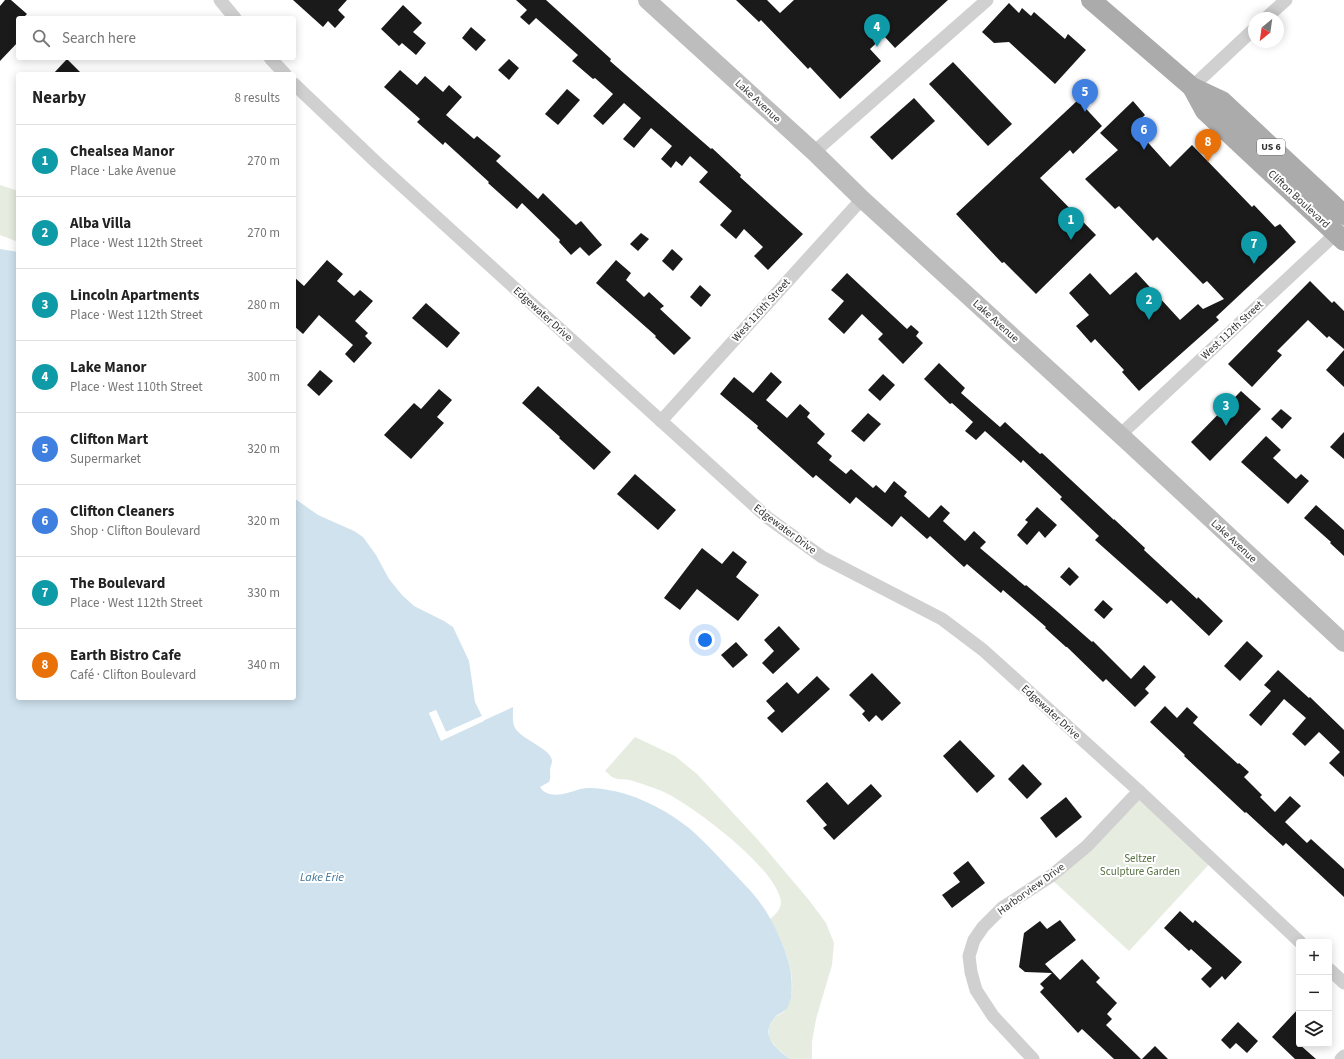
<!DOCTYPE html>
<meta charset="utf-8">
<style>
body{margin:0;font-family:"Source Sans 3",sans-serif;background:#f2f2f2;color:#222}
.controls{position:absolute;right:12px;bottom:12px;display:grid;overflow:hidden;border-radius:4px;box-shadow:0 2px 10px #0003}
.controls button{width:36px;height:36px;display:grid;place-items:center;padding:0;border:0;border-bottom:1px solid #e0e0e0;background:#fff;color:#222;font:20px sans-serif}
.compass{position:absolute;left:1248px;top:12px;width:36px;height:36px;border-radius:50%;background:#fff;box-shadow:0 2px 10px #0003;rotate:209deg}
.you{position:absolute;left:705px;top:640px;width:14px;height:14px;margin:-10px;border:3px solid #fff;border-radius:50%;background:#1a73e8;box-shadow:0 0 0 6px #1a73e833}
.badge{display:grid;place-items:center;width:26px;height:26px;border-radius:50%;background:#2563eb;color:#fff;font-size:13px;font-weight:700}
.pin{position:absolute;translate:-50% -33px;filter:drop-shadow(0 1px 2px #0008)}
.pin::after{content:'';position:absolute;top:21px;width:14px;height:12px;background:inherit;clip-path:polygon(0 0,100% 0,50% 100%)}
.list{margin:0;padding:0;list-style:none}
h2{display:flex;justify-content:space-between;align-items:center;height:52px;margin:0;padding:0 16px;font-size:17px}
h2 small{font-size:13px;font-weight:400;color:#767676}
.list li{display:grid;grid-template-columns:26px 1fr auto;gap:12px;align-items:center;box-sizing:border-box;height:72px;padding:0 16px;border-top:1px solid #e0e0e0}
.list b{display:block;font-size:15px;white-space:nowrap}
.list p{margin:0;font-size:13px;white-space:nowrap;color:#767676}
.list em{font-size:13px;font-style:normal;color:#767676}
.icon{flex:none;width:22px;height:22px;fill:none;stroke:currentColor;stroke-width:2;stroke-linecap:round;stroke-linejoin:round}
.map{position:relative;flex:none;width:1344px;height:1059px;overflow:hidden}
.search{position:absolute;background:#fff;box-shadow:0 2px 10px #0003;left:16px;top:16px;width:280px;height:44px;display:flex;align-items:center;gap:10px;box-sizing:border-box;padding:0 14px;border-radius:4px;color:#767676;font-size:15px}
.panel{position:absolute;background:#fff;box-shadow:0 2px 10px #0003;left:16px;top:72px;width:280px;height:628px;border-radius:4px}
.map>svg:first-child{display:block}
.green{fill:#e6ecdf}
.water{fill:#cfe2ee}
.pier{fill:#fff}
.building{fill:#1a1a1a}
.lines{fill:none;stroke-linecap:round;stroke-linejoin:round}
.street{stroke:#d0d0d0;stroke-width:13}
.secondary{stroke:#bdbdbd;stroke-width:18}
.primary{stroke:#ababab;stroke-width:20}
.labels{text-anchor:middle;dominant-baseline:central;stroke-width:4;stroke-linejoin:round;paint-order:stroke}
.shield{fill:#fff;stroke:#707070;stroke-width:1}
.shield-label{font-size:10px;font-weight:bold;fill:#333}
.street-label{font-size:11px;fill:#333;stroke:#fff}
.park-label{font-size:11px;fill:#56703f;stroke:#fff}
.water-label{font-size:12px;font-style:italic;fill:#3f7597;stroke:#fff}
</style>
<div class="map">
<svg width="1344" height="1059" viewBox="0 0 1344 1059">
<rect width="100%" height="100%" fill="#fff"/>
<g class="green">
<polygon points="0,185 18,191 18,242 0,235"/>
<path d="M635 737 675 756 697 774 759 841 809 900 826 923 834 943 832 965 816 1019 812 1042V1059H790L777 1048 769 1038V1027L775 1017 784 1012C787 1006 791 998 792 991 794 967 782 940 770 919 775 915 781 909 781 902 778 869 691 804 662 791 651 787 641 783 630 780 625 779 619 780 614 778 611 777 608 773 605 771Z"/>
<polygon points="1139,791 1213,860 1129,951 1049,877"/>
</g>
<path class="water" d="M0 249 18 252V698H294V498L318 515 354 531 363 537 376 555 389 579 402 595 414 606 444 621 453 627 469 661 475 702 482 716 446 732 436 710 429 713 441 740 513 707C513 713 512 723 515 728 522 740 552 749 552 761 552 764 550 767 550 770 550 774 551 778 549 782L540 787 543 791C559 801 573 788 589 788 626 789 661 806 689 828 703 840 715 853 728 867 738 878 749 888 758 900 771 916 786 948 790 968 792 979 793 995 789 1004 787 1011 782 1012 776 1016 774 1018 773 1020 771 1023 762 1039 779 1050 790 1059H0Z"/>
<polygon class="pier" points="436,710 446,732 482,716 482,717 446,734 435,712 431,714 442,738 483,719 484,721 441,741 429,713"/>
<g class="building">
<polygon points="5,0 11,0 27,14 23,18 18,18 18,42 0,61 0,6"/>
<polygon points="293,0 347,0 338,10 345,17 335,28 328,21 323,27"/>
<polygon points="516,0 546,0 611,59 610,61 711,149 712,148 741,175 740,177 803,234 768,270 754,256 763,247 744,229 736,239 720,225 732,211 699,182 708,172 690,156 682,166 676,161 671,168 661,159 672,146 651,128 634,148 623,139 641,118 624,103 603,125 593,116 613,94 595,78 593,79 572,61 578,55 536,18 529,25 520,17 527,10"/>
<polygon points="736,0 767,0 780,13 794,0 948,0 895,48 884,36 870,49 881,61 840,99 810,67 808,69 761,20 759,22"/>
<polygon points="1009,3 1019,13 1022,8 1031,16 1034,12 1065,39 1068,34 1086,50 1055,84 1009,42 994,43 982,32"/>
<polygon points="403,5 422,23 413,32 426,43 416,55 402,43 399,46 381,29"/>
<polygon points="471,27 486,40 476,51 462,38"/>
<polygon points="67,59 82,74 53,74"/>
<polygon points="509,59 519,68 509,80 498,70"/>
<polygon points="953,62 1012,124 988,146 929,84"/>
<polygon points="400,70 417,85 425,76 443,92 449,85 462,97 446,115 474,139 477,136 501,156 496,161 538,199 543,193 576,225 581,221 602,245 589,256 580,247 571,255 559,242 560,240 522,203 517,209 488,183 489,182 445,142 443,145 417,122 420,119 384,87"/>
<polygon points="567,89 580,100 558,125 545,114"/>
<polygon points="914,98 935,121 892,160 870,137"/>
<polygon points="1078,100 1102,126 1073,154 1070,150 1040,178 1096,235 1036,294 1004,262 1002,263 956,214"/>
<polygon points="1133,101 1145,115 1133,126 1170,167 1192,145 1252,207 1254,205 1275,227 1280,224 1296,242 1216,317 1219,320 1139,391 1122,372 1124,370 1095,339 1091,343 1076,326 1089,315 1069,293 1090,273 1110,295 1136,272 1180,320 1198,304 1203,309 1224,299 1207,281 1203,284 1157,237 1153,241 1119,206 1115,209 1085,179 1118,150 1100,133"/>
<polygon points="641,233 649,239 638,251 630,244"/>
<polygon points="672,249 683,259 673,271 662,261"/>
<polygon points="327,260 343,274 337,281 354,296 360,290 373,301 355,321 368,333 365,336 372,343 354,363 345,354 353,345 319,315 303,334 294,326 294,277 304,286"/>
<polygon points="616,260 631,273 626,280 644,297 649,292 664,306 660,309 691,338 674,355 655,337 656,336 596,283"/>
<polygon points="847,273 907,329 911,325 919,332 916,336 923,343 903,364 878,339 883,334 862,314 844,334 828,319 844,301 831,290"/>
<polygon points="1310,281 1332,303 1334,301 1344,311 1344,349 1329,336 1327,338 1308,320 1277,351 1282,355 1252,387 1228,364"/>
<polygon points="700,285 711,295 701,307 690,297"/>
<polygon points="426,303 460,333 447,348 412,318"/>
<polygon points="1344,350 1344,387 1326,370"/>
<polygon points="939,363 965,388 961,393 1000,427 1005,422 1040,454 1042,453 1114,520 1114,519 1145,548 1144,550 1197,599 1198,597 1223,621 1209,636 1171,600 1167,604 1095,540 1099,536 1060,499 1062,497 1023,460 1021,463 985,431 976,440 965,431 973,422 952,403 950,404 924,379"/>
<polygon points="320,370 333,381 319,396 307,385"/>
<polygon points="771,372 782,382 766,400 787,418 800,404 810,413 807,417 825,434 817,443 832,456 829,460 846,474 851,469 873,488 876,485 885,493 894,481 907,492 904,496 929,518 941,505 950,513 943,521 965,541 974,531 986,542 980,548 1025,586 1026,585 1059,613 1092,642 1093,641 1131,679 1144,665 1156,677 1145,689 1149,693 1135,707 1106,679 1103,682 1067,647 1066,647 1045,628 1046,627 1003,590 1001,593 967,564 964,567 930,536 927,539 901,516 892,527 856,497 850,504 816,475 813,478 757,428 758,426 720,394 734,377 753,393"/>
<polygon points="883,374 895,385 880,401 868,390"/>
<polygon points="538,386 611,452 594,470 559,438 560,437 522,403"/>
<polygon points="439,389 452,400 437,417 444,423 411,459 384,435 414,403 421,409"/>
<polygon points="1241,391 1261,409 1210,461 1191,442"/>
<polygon points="1281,409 1292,418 1282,429 1271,419"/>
<polygon points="868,413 881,424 864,442 851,431"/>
<polygon points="1344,432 1344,459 1330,447"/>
<polygon points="1266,436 1281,450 1273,458 1296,479 1301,474 1309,481 1288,504 1241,462"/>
<polygon points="635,474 676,510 658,530 617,494"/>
<polygon points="1316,505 1344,530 1344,556 1330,543 1331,542 1304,518"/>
<polygon points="1037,507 1057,525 1045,538 1039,531 1027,545 1017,535 1028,522 1025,520"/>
<polygon points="702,548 722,564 733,551 747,562 736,577 759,595 738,621 697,589 680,610 664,598"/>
<polygon points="1069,567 1079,577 1070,586 1060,577"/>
<polygon points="1103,600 1113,609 1104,619 1094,610"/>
<polygon points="779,626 800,649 773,674 762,663 774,651 764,640"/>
<polygon points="1247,641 1263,656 1240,681 1224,666"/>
<polygon points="736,642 748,655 733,668 721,655"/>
<polygon points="1278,670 1309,698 1310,697 1344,730 1344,777 1329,763 1340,752 1319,732 1305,746 1292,734 1306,718 1284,699 1261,726 1249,715 1271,691 1264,685"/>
<polygon points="872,673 901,703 882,721 876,715 869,722 862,714 865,711 849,695"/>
<polygon points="817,676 830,689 782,733 767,718 775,711 766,701 787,682 798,694"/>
<polygon points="1165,706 1177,718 1187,707 1198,717 1193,723 1238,764 1239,763 1249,772 1244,777 1262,795 1260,797 1275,812 1290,796 1301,806 1285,822 1307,843 1311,839 1344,869 1344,897 1286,843 1283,846 1246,812 1245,813 1184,756 1185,755 1150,722"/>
<polygon points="960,740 995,776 977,793 943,756"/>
<polygon points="1023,764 1042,784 1027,799 1008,779"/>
<polygon points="827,782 848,805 871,784 882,796 834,840 823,828 827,825 806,801"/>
<polygon points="1066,797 1082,817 1056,838 1040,818"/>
<polygon points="968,861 985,883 952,908 942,895 960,882 953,873"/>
<polygon points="1180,911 1193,923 1195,920 1242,962 1225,980 1222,976 1210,988 1201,979 1212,968 1191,949 1189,951 1164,928"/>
<polygon points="1060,920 1076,940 1045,964 1060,980 1082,959 1100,978 1096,982 1117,1003 1107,1014 1112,1019 1106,1025 1141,1059 1114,1059 1082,1029 1078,1033 1040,992 1044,988 1040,984 1052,973 1025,972 1019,967 1024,933 1040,921 1047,929"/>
<polygon points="1299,1008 1299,1044 1316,1059 1295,1059 1272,1037"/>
<polygon points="1238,1022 1258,1041 1247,1053 1236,1043 1230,1049 1221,1040"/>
<polygon points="1155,1046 1168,1059 1142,1059"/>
</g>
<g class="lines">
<g class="street">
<polyline points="220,0 235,18"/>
<polyline points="1266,18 1286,0"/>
<polyline points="270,58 285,74"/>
<polyline points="294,84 377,163 768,518 822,557 942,619 983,650 1139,791 1300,942"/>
<polyline points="1192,87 1254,29"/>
<polyline points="814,152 987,0"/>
<polyline points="661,421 862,199"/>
<polyline points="1120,435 1344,226"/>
<polyline points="1329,969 1344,983"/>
<polyline points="1033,1059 993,1016 976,990 971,972 969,956 974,940 983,927 1002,908 1051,876 1087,846 1139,791"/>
<polyline points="1341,1059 1344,1056"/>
</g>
<polyline class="secondary" points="647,0 814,152 862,199 1128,442 1344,643"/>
<g class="primary">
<polyline points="1091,0 1192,87 1222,101 1344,215"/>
<polyline points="1192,87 1205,111 1344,241"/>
</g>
</g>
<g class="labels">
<rect class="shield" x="1257" y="139" width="28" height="16" rx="3"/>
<g class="shield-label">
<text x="1271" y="147">US 6</text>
</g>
<g class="street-label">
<text transform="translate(758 101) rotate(43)">Lake Avenue</text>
<text transform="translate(1299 199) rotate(43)">Clifton Boulevard</text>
<text transform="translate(761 310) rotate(-48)">West 110th Street</text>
<text transform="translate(543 314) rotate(42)">Edgewater Drive</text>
<text transform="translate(996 321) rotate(42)">Lake Avenue</text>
<text transform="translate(1232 330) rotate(-43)">West 112th Street</text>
<text transform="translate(785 529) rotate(37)">Edgewater Drive</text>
<text transform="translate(1234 541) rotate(43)">Lake Avenue</text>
<text transform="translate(1051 712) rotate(42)">Edgewater Drive</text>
<text transform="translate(1031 889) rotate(-36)">Harborview Drive</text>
</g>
<g class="park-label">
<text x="1140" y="858">Seltzer<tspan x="1140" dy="13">Sculpture Garden</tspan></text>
</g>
<g class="water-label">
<text x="322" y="877">Lake Erie</text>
</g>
</g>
</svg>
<div class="controls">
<button>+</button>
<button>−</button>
<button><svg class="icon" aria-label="layers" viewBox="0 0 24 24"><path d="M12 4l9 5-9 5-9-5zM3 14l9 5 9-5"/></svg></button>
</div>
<svg class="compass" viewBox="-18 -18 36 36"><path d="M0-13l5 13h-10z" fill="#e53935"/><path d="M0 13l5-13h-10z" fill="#767676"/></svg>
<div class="you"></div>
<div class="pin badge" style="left:1071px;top:240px;background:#0f9aa8">1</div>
<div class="pin badge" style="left:1149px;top:320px;background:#0f9aa8">2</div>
<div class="pin badge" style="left:1226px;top:426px;background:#0f9aa8">3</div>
<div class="pin badge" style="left:877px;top:47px;background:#0f9aa8">4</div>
<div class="pin badge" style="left:1085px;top:112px;background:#3f7fe0">5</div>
<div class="pin badge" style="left:1144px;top:150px;background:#3f7fe0">6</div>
<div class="pin badge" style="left:1254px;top:264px;background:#0f9aa8">7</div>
<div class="pin badge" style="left:1208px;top:162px;background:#e8710a">8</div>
<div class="search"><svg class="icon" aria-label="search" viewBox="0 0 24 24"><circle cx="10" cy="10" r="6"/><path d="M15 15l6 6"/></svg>Search here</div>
<section class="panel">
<h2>Nearby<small>8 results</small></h2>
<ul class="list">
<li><span class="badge" style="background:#0f9aa8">1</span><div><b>Chealsea Manor</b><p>Place · Lake Avenue</p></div><em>270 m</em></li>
<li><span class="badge" style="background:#0f9aa8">2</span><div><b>Alba Villa</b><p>Place · West 112th Street</p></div><em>270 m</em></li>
<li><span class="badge" style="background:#0f9aa8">3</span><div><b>Lincoln Apartments</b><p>Place · West 112th Street</p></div><em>280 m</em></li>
<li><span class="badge" style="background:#0f9aa8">4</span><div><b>Lake Manor</b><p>Place · West 110th Street</p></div><em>300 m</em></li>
<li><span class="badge" style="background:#3f7fe0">5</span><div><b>Clifton Mart</b><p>Supermarket</p></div><em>320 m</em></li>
<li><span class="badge" style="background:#3f7fe0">6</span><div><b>Clifton Cleaners</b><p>Shop · Clifton Boulevard</p></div><em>320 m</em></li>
<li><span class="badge" style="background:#0f9aa8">7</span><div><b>The Boulevard</b><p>Place · West 112th Street</p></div><em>330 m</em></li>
<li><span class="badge" style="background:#e8710a">8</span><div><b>Earth Bistro Cafe</b><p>Café · Clifton Boulevard</p></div><em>340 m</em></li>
</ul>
</section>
</div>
